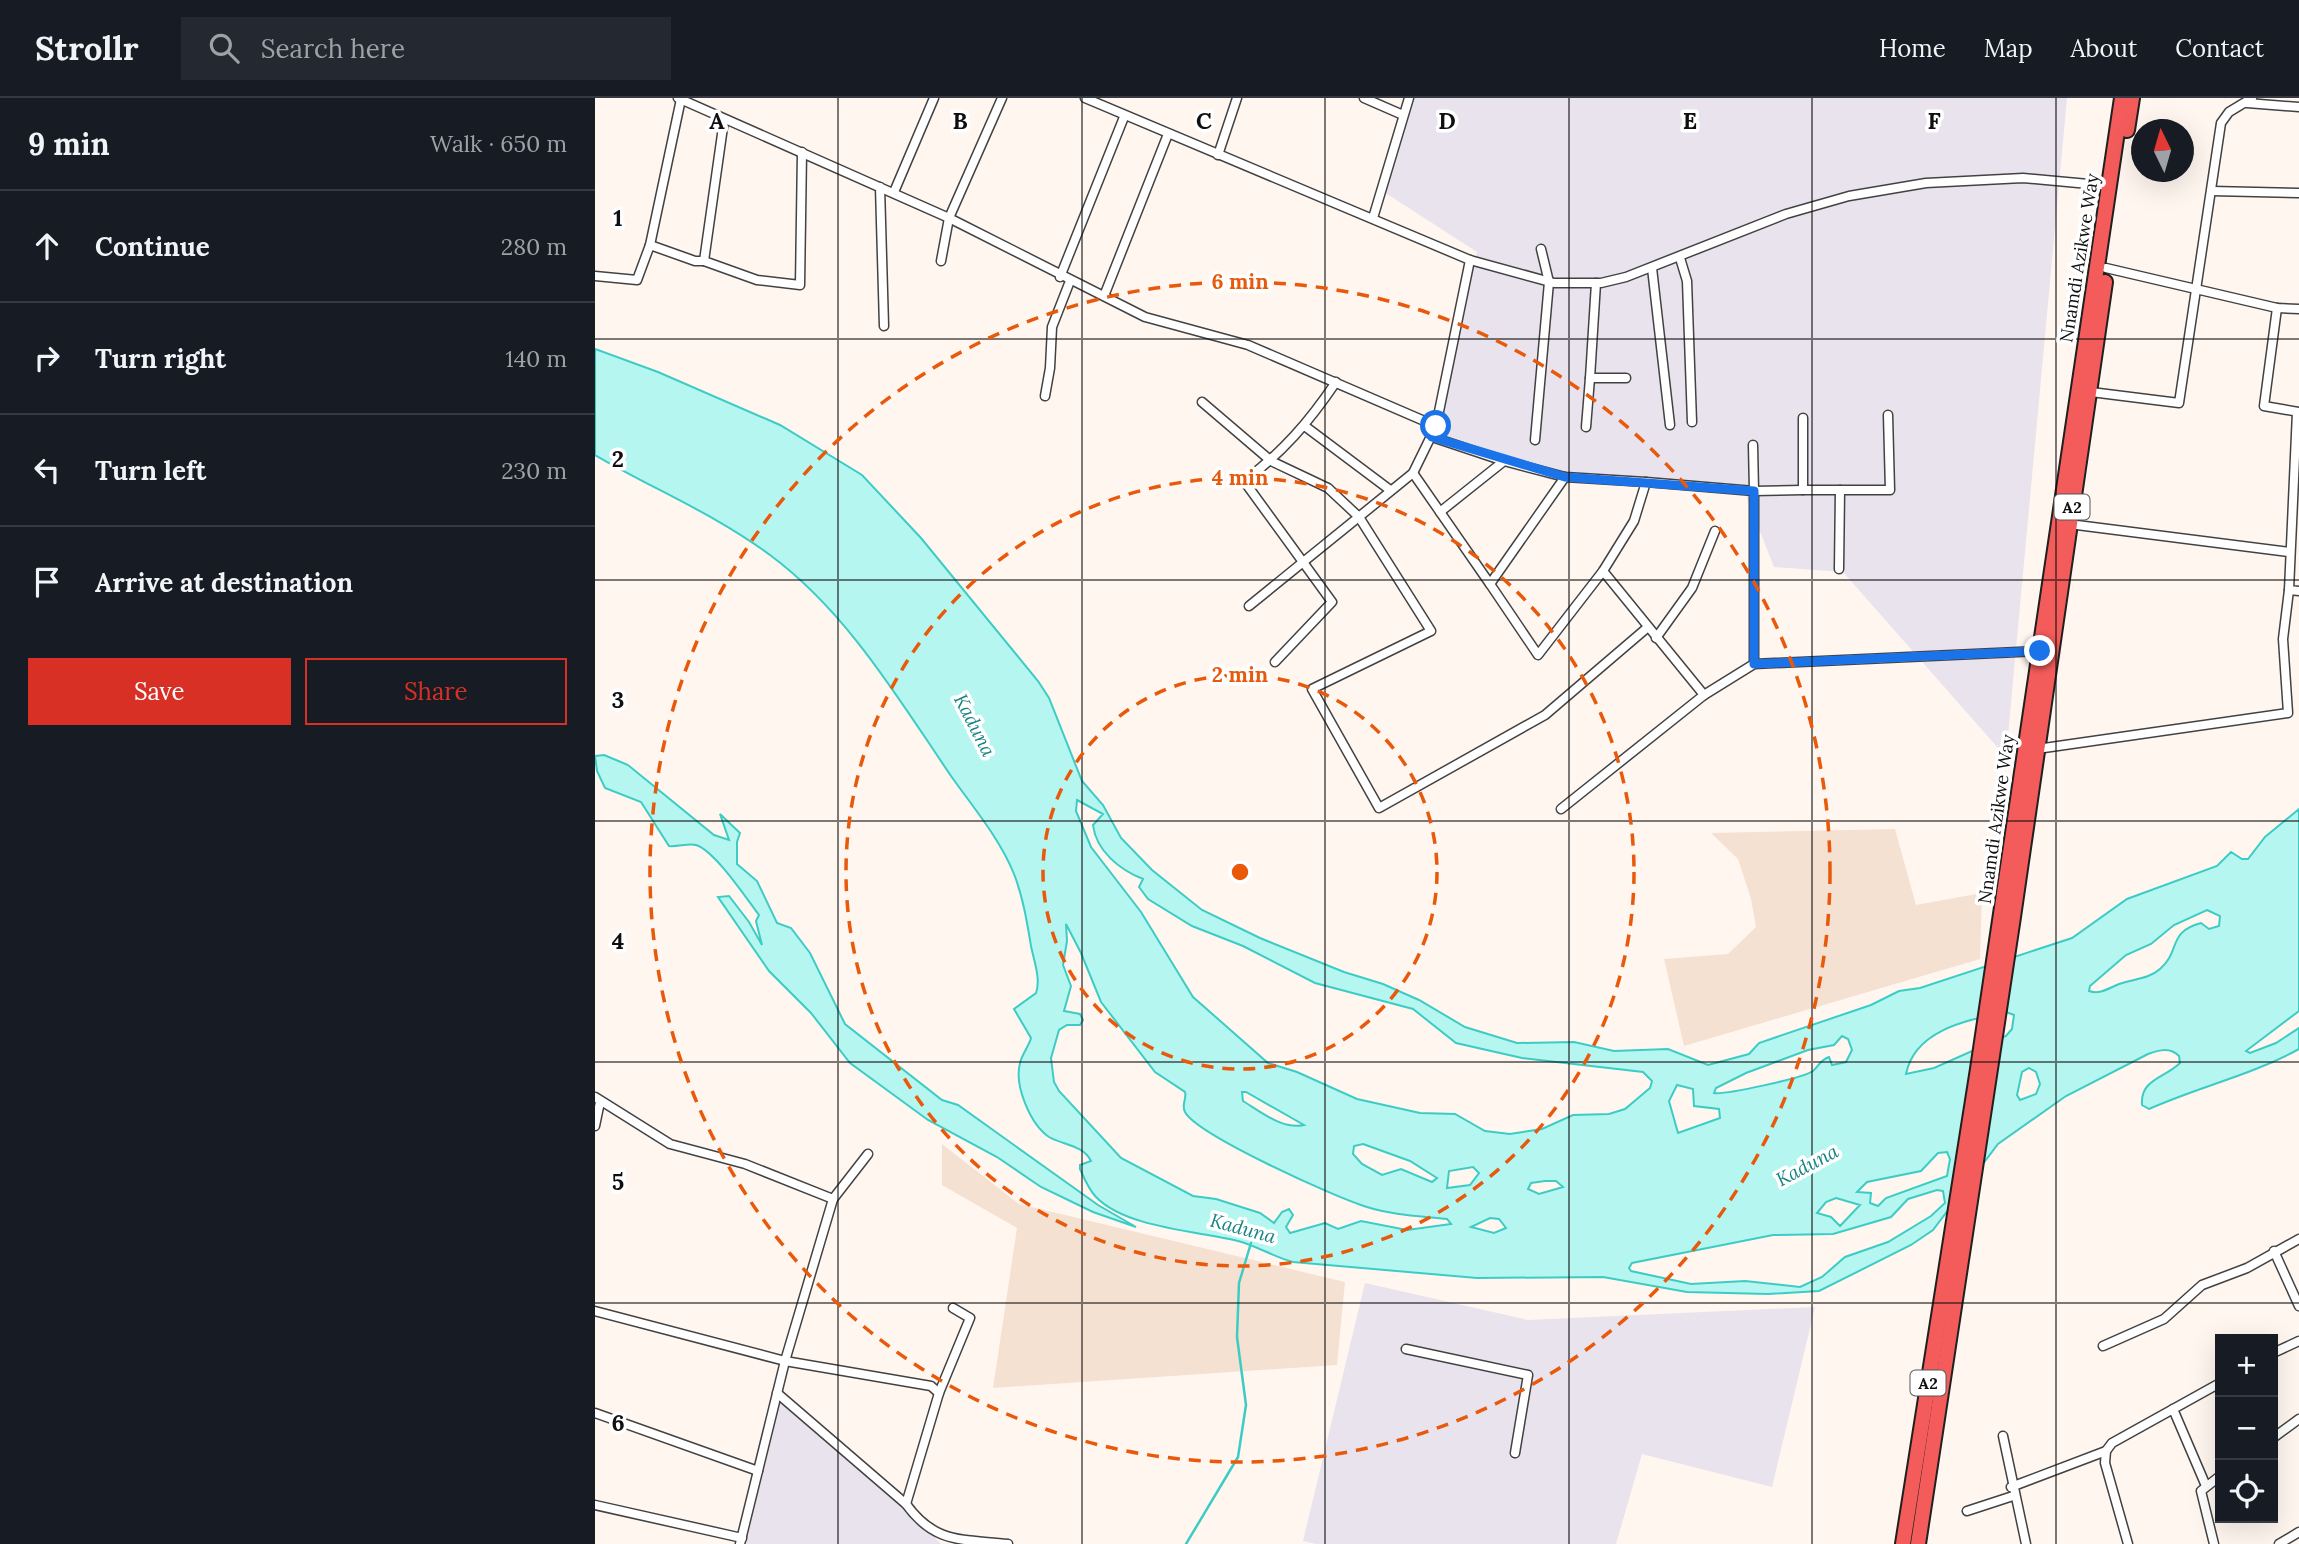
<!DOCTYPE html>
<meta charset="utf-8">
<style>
body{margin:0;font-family:Lora,serif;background:#242831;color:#f1f3f6}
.controls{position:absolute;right:21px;bottom:21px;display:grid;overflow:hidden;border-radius:0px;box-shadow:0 7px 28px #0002}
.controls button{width:63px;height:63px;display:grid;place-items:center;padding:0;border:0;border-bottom:2px solid #363941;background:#171b24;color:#f1f3f6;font:35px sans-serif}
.compass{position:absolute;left:1536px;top:21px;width:63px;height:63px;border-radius:50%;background:#171b24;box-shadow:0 7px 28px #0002;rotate:355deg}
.stop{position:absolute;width:21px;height:21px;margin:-16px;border:5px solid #1a73e8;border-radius:50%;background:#fff}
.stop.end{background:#1a73e8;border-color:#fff;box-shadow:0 2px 7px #0008}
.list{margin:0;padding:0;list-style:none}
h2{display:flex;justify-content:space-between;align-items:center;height:91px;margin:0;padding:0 28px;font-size:30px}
h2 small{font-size:23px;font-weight:400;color:#9ea1a6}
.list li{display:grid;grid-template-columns:46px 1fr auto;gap:21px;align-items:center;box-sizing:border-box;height:112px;padding:0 28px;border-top:2px solid #363941}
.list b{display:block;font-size:26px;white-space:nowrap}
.list em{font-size:23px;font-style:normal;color:#9ea1a6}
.actions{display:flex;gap:14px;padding:21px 28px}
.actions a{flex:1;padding:16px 0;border:2px solid #d93025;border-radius:0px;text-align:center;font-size:24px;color:#d93025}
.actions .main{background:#d93025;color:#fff}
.icon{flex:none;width:38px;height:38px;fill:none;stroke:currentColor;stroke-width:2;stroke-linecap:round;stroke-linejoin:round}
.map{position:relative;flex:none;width:1704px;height:1446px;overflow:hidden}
header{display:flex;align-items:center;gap:42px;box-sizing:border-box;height:98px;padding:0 35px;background:#171b24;border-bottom:2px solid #363941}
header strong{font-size:33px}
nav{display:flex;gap:38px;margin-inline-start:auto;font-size:24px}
.search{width:490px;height:63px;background:#242831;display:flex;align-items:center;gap:18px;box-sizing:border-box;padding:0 24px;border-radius:0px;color:#9ea1a6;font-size:26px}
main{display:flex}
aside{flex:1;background:#171b24}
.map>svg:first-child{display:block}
.industrial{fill:#e8e3ed}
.farmland{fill:#f5e1d1}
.water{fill:#b6f6f1;stroke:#3dccc5;stroke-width:2;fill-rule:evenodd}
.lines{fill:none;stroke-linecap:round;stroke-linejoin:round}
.stream{stroke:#3dccc5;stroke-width:2.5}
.street-casing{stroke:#424242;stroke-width:11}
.highway-casing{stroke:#202020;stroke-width:18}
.street{stroke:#fff;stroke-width:8}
.highway{stroke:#f35c5a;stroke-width:14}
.route{stroke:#1a73e8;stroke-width:9}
.grid{fill:none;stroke:#0f0f0f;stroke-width:2;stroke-opacity:0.55}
.ring{fill:none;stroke:#e8590c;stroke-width:3.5;stroke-dasharray:12 9}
.labels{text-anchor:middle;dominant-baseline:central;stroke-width:7;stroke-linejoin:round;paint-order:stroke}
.shield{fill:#fff;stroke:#575757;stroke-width:2}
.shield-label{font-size:16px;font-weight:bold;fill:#0f0f0f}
.street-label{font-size:18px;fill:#0f0f0f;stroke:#fff}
.water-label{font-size:19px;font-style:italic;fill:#178383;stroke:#fff}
.grid-label{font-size:23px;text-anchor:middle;font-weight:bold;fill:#0f0f0f;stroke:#fff;stroke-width:7;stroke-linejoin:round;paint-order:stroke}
.centre{fill:#e8590c;stroke:#fff;stroke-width:3.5}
.ring-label{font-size:21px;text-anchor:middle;font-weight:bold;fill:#e8590c;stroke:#fff;stroke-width:7;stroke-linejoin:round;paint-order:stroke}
</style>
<header>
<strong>Strollr</strong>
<div class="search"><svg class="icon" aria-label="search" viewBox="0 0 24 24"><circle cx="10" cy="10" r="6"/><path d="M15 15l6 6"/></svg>Search here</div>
<nav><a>Home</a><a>Map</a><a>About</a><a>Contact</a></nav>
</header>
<main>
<aside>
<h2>9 min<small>Walk · 650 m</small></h2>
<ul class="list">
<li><svg class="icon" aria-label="ahead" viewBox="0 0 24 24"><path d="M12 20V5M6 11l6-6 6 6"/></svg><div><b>Continue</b></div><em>280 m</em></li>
<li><svg class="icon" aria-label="right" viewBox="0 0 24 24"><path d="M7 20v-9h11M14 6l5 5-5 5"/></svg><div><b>Turn right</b></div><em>140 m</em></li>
<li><svg class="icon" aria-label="left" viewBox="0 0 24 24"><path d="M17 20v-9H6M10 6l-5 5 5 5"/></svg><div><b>Turn left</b></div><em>230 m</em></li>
<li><svg class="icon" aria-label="arrive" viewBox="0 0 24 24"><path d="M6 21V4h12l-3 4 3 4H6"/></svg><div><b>Arrive at destination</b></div></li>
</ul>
<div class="actions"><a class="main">Save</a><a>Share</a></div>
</aside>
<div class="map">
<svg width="1704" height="1446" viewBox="0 0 1704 1446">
<rect width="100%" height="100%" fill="#fff6f0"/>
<g class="industrial">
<polygon points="819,0 1472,0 1411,659 1248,474 1179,469 1151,398 986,381 956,382 867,351 837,335 882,154 789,94"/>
<polygon points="770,1185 933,1222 1220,1209 1177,1389 1047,1356 1021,1446 721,1446 708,1443"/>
<polygon points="187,1297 259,1356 346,1446 151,1446"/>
</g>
<g class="farmland">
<polygon points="1300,731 1321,807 1387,795 1385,861 1089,948 1069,861 1133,856 1161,829 1156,801 1143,761 1116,735"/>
<polygon points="347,1046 424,1106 750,1184 742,1267 398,1290 422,1130 347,1087"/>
</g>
<g class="water">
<path d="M0 251 63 274 185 327 267 377 326 440 443 583 454 600 487 683 508 707 526 740 557 772 607 812 665 840 749 874 788 886 824 902 870 929 922 945 979 944 1019 953 1073 951 1113 967 1154 956 1164 945 1276 907 1304 893 1325 890 1477 840 1532 801 1622 768 1636 754 1647 761H1653L1670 739 1704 711V913L1651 953 1655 955 1681 945 1704 930V951C1657 977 1603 989 1554 1011L1547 1007C1545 981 1570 980 1585 965L1584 958C1575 949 1564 952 1553 956L1471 998 1403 1046 1338 1132 1316 1147 1224 1193 1173 1196 1092 1194 1008 1179 882 1180 698 1164C679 1159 662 1148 643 1143 603 1133 531 1130 501 1099 494 1092 489 1080 485 1071V1067L496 1063C488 1047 468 1047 454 1039 435 1026 419 987 425 965 427 956 434 948 436 940L419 911 441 895C446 881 439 863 436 848 432 824 428 799 419 776 405 741 378 709 356 678 303 600 252 514 175 457 120 416 58 391 0 357ZM482 702 508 716 498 727C501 753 525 772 548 781L544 789 553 801 597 828 648 848 720 885 818 911 861 945 927 960 1048 974 1057 983 1055 990 1030 1011 1014 1016 978 1017 947 1031 915 1036 890 1033 860 1016 825 1015 762 1001 702 974 673 965 598 899 546 814 496 749 481 713ZM1612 812 1625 818 1624 828 1614 831 1606 825C1572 834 1586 853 1565 871 1554 881 1538 881 1524 886 1514 890 1505 897 1494 893L1495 888 1531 857 1556 846 1579 827ZM471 826 486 855 506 904 560 974 590 994C592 1001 586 1007 590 1014 602 1037 742 1100 772 1109 797 1117 825 1118 852 1121L856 1126 812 1132 766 1123 743 1131 730 1125 695 1135 691 1129 698 1117 694 1111 687 1114 679 1125 665 1115 621 1101 598 1098 526 1060 464 993 459 984 456 960 464 932 472 927H485L488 922 485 916 469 913 476 888 468 867 472 843ZM1411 914 1419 917 1417 931 1411 938 1339 970 1311 976C1320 931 1374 922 1411 914ZM1247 938 1253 941 1257 952 1251 964 1237 967 1234 959C1225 962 1224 968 1218 973 1208 980 1130 997 1119 995L1121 990 1151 975 1213 952 1239 947ZM1434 970 1441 974 1445 986 1441 996 1425 1002 1422 997 1427 974ZM1082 987 1098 991 1099 1008 1124 1011 1125 1020 1083 1035 1074 1003ZM647 994H651L709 1027C688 1032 666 1014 648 1003ZM768 1046 815 1063 842 1080 837 1084 806 1071 787 1077 767 1066 758 1056 759 1048ZM1352 1054 1355 1061 1352 1078 1291 1100 1283 1108 1275 1105 1276 1095 1262 1094 1272 1084 1326 1073 1343 1055ZM878 1069 884 1075 875 1087 852 1090 854 1073ZM950 1083H961L968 1089 944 1096 933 1091 936 1085ZM1342 1092 1348 1093 1350 1105 1336 1118 1293 1144 1250 1159 1227 1179 1205 1189 1150 1183 1096 1186 1036 1173 1034 1170 1037 1165 1178 1137 1238 1136 1296 1119 1313 1101ZM1241 1100 1265 1107 1245 1128 1236 1119 1222 1115 1231 1104ZM895 1120 904 1121 911 1130 899 1135 876 1129Z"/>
<path d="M9 657 33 667 119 737 134 742 125 716 145 735 142 744V766L162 783 182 825 196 830 215 855 250 926 347 1002 363 1007 503 1107 541 1129 498 1114 446 1089 402 1059 333 1022 255 965 216 915 174 873 123 799 134 798 154 824 167 847 161 823 164 817C151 800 120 753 101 747 94 745 82 749 74 748L46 704 10 690 2 673 0 658Z"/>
</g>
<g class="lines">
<polyline class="stream" points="591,1446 643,1359 651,1307 642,1239 644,1185 656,1145"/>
<g class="street-casing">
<g id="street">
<polyline points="83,0 354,120 550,219 653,247 841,328"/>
<polyline points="490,0 875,162 959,185 1006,185 1031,179 1191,116 1254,98 1331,85 1428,80 1515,88"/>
<polyline points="769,0 808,17"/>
<polyline points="86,1 55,147 100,163 109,163"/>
<polyline points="1652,5 1704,9"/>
<polyline points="129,22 109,163 162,182 205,187 207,54"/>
<polyline points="623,57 642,0"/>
<polyline points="285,89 289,228"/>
<polyline points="1617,93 1704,95"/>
<polyline points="299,94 339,0"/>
<polyline points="778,120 814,0"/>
<polyline points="1085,160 1092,183 1097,324"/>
<polyline points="346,163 354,120 407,0"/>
<polyline points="1057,170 1075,327"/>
<polyline points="1511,170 1682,210 1704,211"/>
<polyline points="0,178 42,182 55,147"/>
<polyline points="465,179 529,19"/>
<polyline points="1001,185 995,280 1031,280"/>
<polyline points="509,198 573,36"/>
<polyline points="1682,210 1669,308 1704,314"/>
<polyline points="1496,294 1584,305 1626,25 1634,14 1657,0"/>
<polyline points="450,298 455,270 457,229 475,183"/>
<polyline points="607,304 676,363 733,390 764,419 836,533 717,591 784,710 950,617 1053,529"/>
<polyline points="1702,314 1694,492 1704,493"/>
<polyline points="1208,320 1208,392 1295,392 1293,317"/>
<polyline points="711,329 795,392"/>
<polyline points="991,329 995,280"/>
<polyline points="837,339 909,363"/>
<polyline points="940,342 954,184 946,151"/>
<polyline points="1158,347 1159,393 1208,392"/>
<polyline points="818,375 895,486 970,379"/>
<polyline points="1051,384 1159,393 1159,566"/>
<polyline points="845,414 909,363 970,379 1051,384 1039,423 1008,473 943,557 895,486"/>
<polyline points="1474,426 1694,454"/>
<polyline points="1244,471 1245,392"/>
<polyline points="654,508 818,375 841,328 875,162"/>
<polyline points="1061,540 1097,490 1120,433"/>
<path d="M680 564 737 504 649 383C687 355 714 324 741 284"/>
<polyline points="1109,597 1159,566 1445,553"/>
<polyline points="1442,651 1693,615 1688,541 1694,492"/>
<polyline points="966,711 1109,597 1008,473"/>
<polyline points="0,999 75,1046 150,1066 238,1101 273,1056"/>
<polyline points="0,1028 5,1004"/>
<polyline points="1679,1153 1704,1208"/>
<polyline points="0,1213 190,1263 336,1288 344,1295"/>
<polyline points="1508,1248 1569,1221 1607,1187 1652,1170 1704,1141"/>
<polyline points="811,1251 933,1277 920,1355"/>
<polyline points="1678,1255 1704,1243"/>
<path d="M182 1295 311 1406C340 1446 366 1441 413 1446"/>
<polyline points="1578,1311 1611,1388"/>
<polyline points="0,1315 163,1373"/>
<polyline points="1408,1338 1431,1446"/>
<polyline points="1678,1340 1704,1321"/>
<polyline points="1416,1389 1511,1353"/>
<polyline points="311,1406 344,1295 375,1220 358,1210"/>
<polyline points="0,1407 147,1440"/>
<polyline points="1372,1413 1418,1398"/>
<polyline points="145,1446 190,1263 238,1101"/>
<polyline points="1533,1446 1510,1365 1511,1353 1517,1345 1625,1285"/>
<polyline points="1619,1446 1606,1393 1625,1378"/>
<polyline points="1684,1446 1704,1434"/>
</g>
</g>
<g class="highway-casing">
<g id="highway">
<polyline points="1532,32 1537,0"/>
<polyline points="1308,1446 1383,971 1527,0"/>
<polyline points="1323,1446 1418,819 1510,184"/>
</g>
</g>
<use href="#street" class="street"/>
<use href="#highway" class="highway"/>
</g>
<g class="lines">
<polyline class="route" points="841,328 837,339 970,379 1159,393 1159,566 1445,553"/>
</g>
<path class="grid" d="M243 0V1446M487 0V1446M730 0V1446M974 0V1446M1217 0V1446M1461 0V1446M0 241H1704M0 482H1704M0 723H1704M0 964H1704M0 1205H1704"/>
<g class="ring">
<circle cx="645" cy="774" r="197"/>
<circle cx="645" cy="774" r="394"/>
<circle cx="645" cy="774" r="590"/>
</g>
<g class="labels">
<g class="shield">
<rect x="1459.5" y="396.5" width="35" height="25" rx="5"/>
<rect x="1315.5" y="1272.5" width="35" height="25" rx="5"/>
</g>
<g class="shield-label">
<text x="1477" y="409">A2</text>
<text x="1333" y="1285">A2</text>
</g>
<g class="street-label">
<text transform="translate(1484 160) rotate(-81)">Nnamdi Azikwe Way</text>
<text transform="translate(1401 721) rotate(-82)">Nnamdi Azikwe Way</text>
</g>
<g class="water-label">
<text transform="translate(380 627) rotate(63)">Kaduna</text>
<text transform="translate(1212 1067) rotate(-28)">Kaduna</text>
<text transform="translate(648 1130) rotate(15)">Kaduna</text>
</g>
</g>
<g class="grid-label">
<text x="122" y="31">A</text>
<text x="365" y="31">B</text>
<text x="609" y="31">C</text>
<text x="852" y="31">D</text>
<text x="1095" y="31">E</text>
<text x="1339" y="31">F</text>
<text x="23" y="128">1</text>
<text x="23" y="369">2</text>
<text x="23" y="610">3</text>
<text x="23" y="851">4</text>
<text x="23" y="1092">5</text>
<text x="23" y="1333">6</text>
</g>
<circle cx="645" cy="774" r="10" class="centre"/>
<g class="ring-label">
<text x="645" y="191">6 min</text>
<text x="645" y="387">4 min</text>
<text x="645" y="584">2 min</text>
</g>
</svg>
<div class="controls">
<button>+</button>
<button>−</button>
<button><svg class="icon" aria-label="locate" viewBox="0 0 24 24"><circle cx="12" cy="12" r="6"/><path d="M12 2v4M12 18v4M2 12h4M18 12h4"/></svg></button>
</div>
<svg class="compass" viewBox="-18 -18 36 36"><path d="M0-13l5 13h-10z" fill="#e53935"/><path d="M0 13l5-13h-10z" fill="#9ea1a6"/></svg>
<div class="stop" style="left:841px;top:328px"></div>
<div class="stop end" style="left:1445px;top:553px"></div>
</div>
</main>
